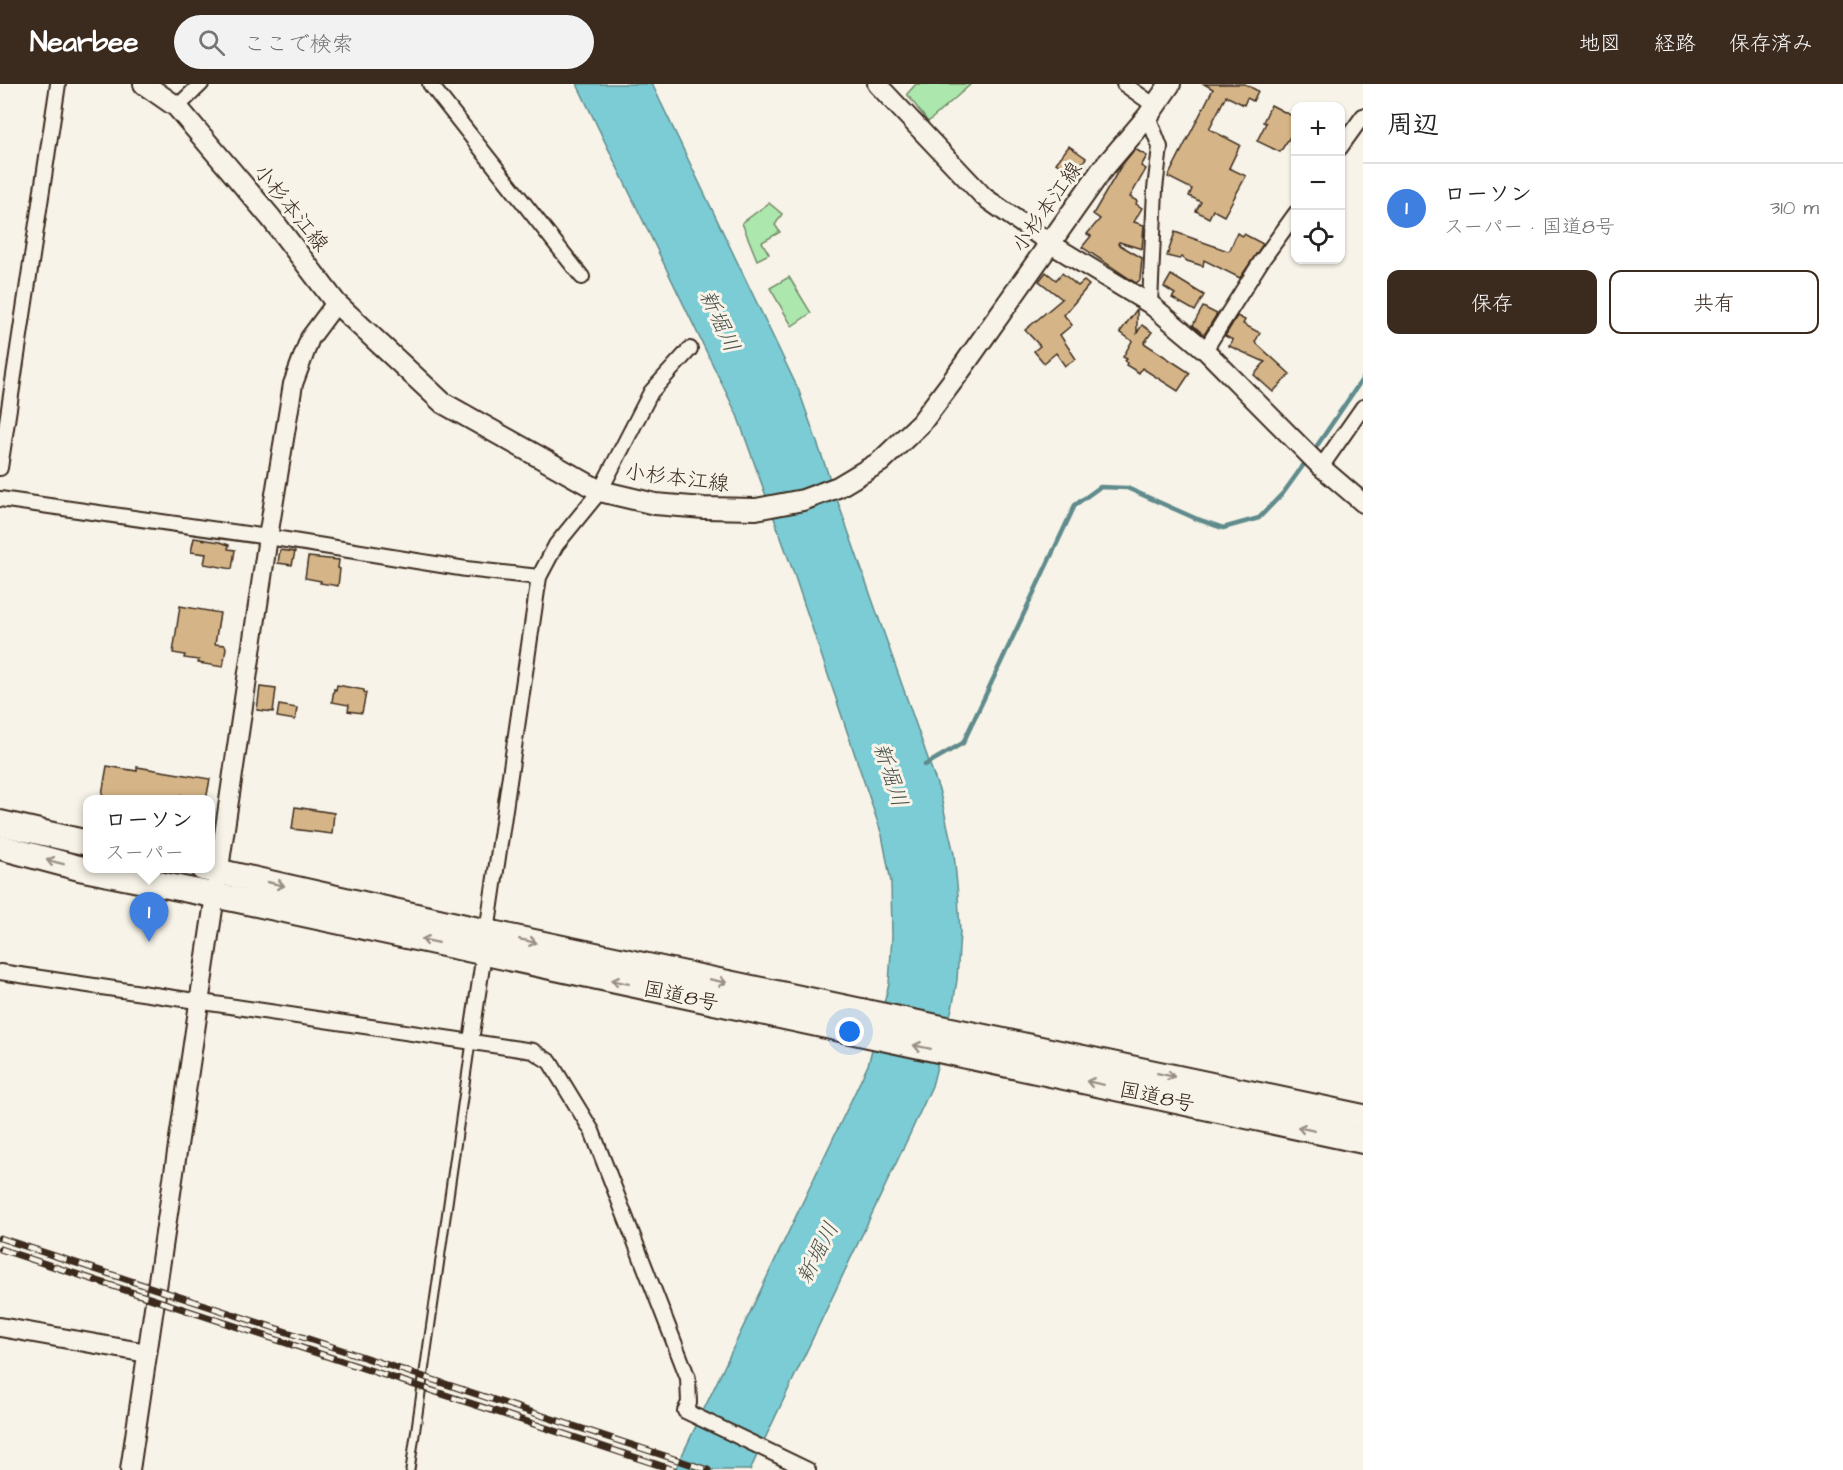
<!DOCTYPE html>
<html lang="ja">
<meta charset="utf-8">
<style>
body{margin:0;font-family:"Architects Daughter","Klee One",sans-serif;background:#f2f2f2;color:#222}
.controls{position:absolute;right:18px;top:18px;display:grid;overflow:hidden;border-radius:12px;box-shadow:0 2px 4px #0004}
.controls button{width:54px;height:54px;display:grid;place-items:center;padding:0;border:0;border-bottom:2px solid #e0e0e0;background:#fff;color:#222;font:30px sans-serif}
.you{position:absolute;left:850px;top:948px;width:21px;height:21px;margin:-15px;border:4px solid #fff;border-radius:50%;background:#1a73e8;box-shadow:0 0 0 9px #1a73e833}
.badge{display:grid;place-items:center;width:39px;height:39px;border-radius:50%;background:#3b2a1e;color:#fff;font-size:20px;font-weight:700}
.pin{position:absolute;translate:-50% -50px;filter:drop-shadow(0 2px 3px #0008)}
.pin::after{content:'';position:absolute;top:32px;width:21px;height:18px;background:inherit;clip-path:polygon(0 0,100% 0,50% 100%)}
.popup{position:absolute;left:83px;top:711px;width:132px;height:78px;box-sizing:border-box;display:grid;place-content:center;border-radius:12px;background:#fff;filter:drop-shadow(0 2px 4px #0005);font-size:20px;white-space:nowrap;color:#767676}
.popup b{font-size:22px;color:#222}
.popup::after{content:'';position:absolute;left:50%;top:100%;margin-left:-12px;border:12px solid transparent;border-top-color:#fff}
.list{margin:0;padding:0;list-style:none}
h2{display:flex;justify-content:space-between;align-items:center;height:78px;margin:0;padding:0 24px;font-size:26px}
h2 small{font-size:20px;font-weight:400;color:#767676}
.list li{display:grid;grid-template-columns:39px 1fr auto;gap:18px;align-items:center;box-sizing:border-box;height:90px;padding:0 24px;border-top:2px solid #e0e0e0}
.list b{display:block;font-size:22px;white-space:nowrap}
.list p{margin:0;font-size:20px;white-space:nowrap;color:#767676}
.list em{font-size:20px;font-style:normal;color:#767676}
.actions{display:flex;gap:12px;padding:18px 24px}
.actions a{flex:1;padding:14px 0;border:2px solid #3b2a1e;border-radius:12px;text-align:center;font-size:21px;color:#3b2a1e}
.actions .main{background:#3b2a1e;color:#fff}
.icon{flex:none;width:33px;height:33px;fill:none;stroke:currentColor;stroke-width:2;stroke-linecap:round;stroke-linejoin:round}
.map{position:relative;flex:none;width:1363px;height:1386px;overflow:hidden}
header{display:flex;align-items:center;gap:36px;box-sizing:border-box;height:84px;padding:0 30px;background:#3b2a1e;color:#fff}
header strong{font-size:28px}
nav{display:flex;gap:33px;margin-inline-start:auto;font-size:21px}
.search{width:420px;height:54px;background:#f2f2f2;display:flex;align-items:center;gap:15px;box-sizing:border-box;padding:0 21px;border-radius:33px;color:#767676;font-size:22px}
main{display:flex}
aside{flex:1;background:#fff}
.map>svg:first-child{display:block}
.green{fill:#ace8ae;stroke:#748966;stroke-width:1.5}
.water{fill:#7bccd5;stroke:#618b8c;stroke-width:1.5}
.lines{fill:none;stroke-linecap:round;stroke-linejoin:round}
.stream{stroke:#618b8c;stroke-width:4.5}
.building{fill:#d5b588;stroke:#3b2a1e;stroke-width:1.5}
.service-casing{stroke:#3b2a1e;stroke-width:11}
.minor-casing{stroke:#3b2a1e;stroke-width:18}
.tertiary-casing{stroke:#3b2a1e;stroke-width:22}
.secondary-casing{stroke:#3b2a1e;stroke-width:24}
.trunk-casing{stroke:#3b2a1e;stroke-width:28}
.service{stroke:#f7f3e8;stroke-width:7}
.minor{stroke:#f7f3e8;stroke-width:14}
.tertiary{stroke:#f7f3e8;stroke-width:18}
.secondary{stroke:#f7f3e8;stroke-width:20}
.trunk{stroke:#f7f3e8;stroke-width:24}
.rail-casing{stroke:#3b2a1e;stroke-width:7}
.rail{stroke:#f7f3e8;stroke-width:4.5;stroke-dasharray:14;stroke-linecap:butt}
.oneway{stroke:#998e83}
.labels{text-anchor:middle;dominant-baseline:central;stroke-width:6;stroke-linejoin:round;paint-order:stroke}
.street-label{font-size:21px;fill:#3b2a1e;stroke:#f7f3e8}
.water-label{font-size:22px;font-style:italic;fill:#4b524c;stroke:#f7f3e8}
</style>
<header>
<strong>Nearbee</strong>
<div class="search"><svg class="icon" aria-label="search" viewBox="0 0 24 24"><circle cx="10" cy="10" r="6"/><path d="M15 15l6 6"/></svg>ここで検索</div>
<nav><a>地図</a><a>経路</a><a>保存済み</a></nav>
</header>
<main>
<div class="map">
<svg width="1363" height="1386" viewBox="0 0 1363 1386">
<rect width="100%" height="100%" fill="#f7f3e8"/>
<filter id="ink" filterUnits="userSpaceOnUse"><feTurbulence type="fractalNoise" baseFrequency=".0167" numOctaves="2"/><feDisplacementMap in="SourceGraphic" scale="12" xChannelSelector="R" yChannelSelector="G"/><feConvolveMatrix kernelMatrix="1 2 1 2 8 2 1 2 1" color-interpolation-filters="sRGB"/></filter>
<g filter="url(#ink)">
<g class="green">
<polygon points="916,0 971,0 928,38 907,10"/>
<polygon points="769,119 782,130 775,141 780,148 762,158 769,170 757,176 742,139"/>
<polygon points="789,193 811,229 792,242 770,204"/>
</g>
<polygon class="water" points="577,0 652,0 799,307 940,709 954,770 958,811 960,848 957,896 953,920 932,1002 909,1052 750,1386 675,1386 868,981 889,900 892,852 891,798 882,751 793,487 737,331"/>
<g class="lines">
<g class="stream">
<polyline points="1312,369 1363,294"/>
<polyline points="925,681 963,659 1075,421 1100,403 1127,404 1197,435 1223,444 1259,434 1284,408 1307,376"/>
</g>
</g>
<g class="building">
<polygon points="1204,0 1245,0 1258,7 1253,17 1247,14 1244,21 1226,12 1209,45 1240,61 1229,84 1246,92 1224,132 1213,126 1209,134 1196,127 1201,118 1189,112 1192,105 1168,93 1213,5"/>
<polygon points="1271,21 1296,34 1296,44 1280,68 1257,57 1266,39 1263,38"/>
<polygon points="1069,62 1086,74 1083,78 1086,81 1077,94 1056,79"/>
<polygon points="1135,65 1147,72 1141,82 1146,85 1130,113 1137,117 1136,120 1142,124 1134,138 1144,141 1142,165 1119,158 1118,160 1142,174 1140,196 1136,199 1082,163 1091,152 1087,150 1100,135 1093,130 1121,82"/>
<polygon points="1175,148 1228,167 1230,166 1237,149 1243,152 1244,150 1263,160 1240,194 1204,176 1203,182 1187,177 1182,173 1179,175 1167,172"/>
<polygon points="1046,188 1056,196 1062,189 1078,202 1084,197 1089,201 1064,231 1072,241 1060,251 1076,275 1065,282 1056,269 1044,279 1034,267 1040,262 1025,246 1062,215 1039,197"/>
<polygon points="1171,191 1204,211 1195,227 1172,214 1175,210 1164,203"/>
<polygon points="1203,223 1217,230 1204,251 1193,241"/>
<polygon points="1137,225 1137,249 1142,241 1152,248 1144,259 1190,289 1178,307 1142,284 1139,289 1126,281 1127,279 1125,277 1127,275 1123,273 1132,257 1120,248"/>
<polygon points="1237,232 1245,236 1243,240 1260,249 1255,258 1290,290 1273,308 1254,291 1265,278 1229,262 1233,256 1225,252"/>
<polygon points="194,454 220,458 229,461 228,465 235,466 232,485 204,480 206,470 191,468"/>
<polygon points="280,466 295,468 292,481 278,479"/>
<polygon points="308,473 339,476 338,484 340,485 338,502 320,499 321,497 305,494"/>
<polygon points="180,522 220,529 215,560 225,561 226,564 223,583 198,579 199,576 184,574 185,571 173,569"/>
<polygon points="337,601 364,606 364,608 366,609 362,629 348,627 349,621 332,618 334,605 336,606"/>
<polygon points="260,603 276,605 273,628 257,626"/>
<polygon points="279,621 297,624 295,636 277,633"/>
<polygon points="107,682 137,687 137,683 210,695 206,716 180,711 179,716 101,716"/>
<polygon points="295,723 334,729 332,750 292,745"/>
</g>
<g class="lines">
<g class="service-casing">
<polyline id="service" points="410,1386 471,958"/>
</g>
<g class="minor-casing">
<g id="minor">
<polyline points="430,0 582,193"/>
<polyline points="1124,0 1155,22"/>
<polyline points="177,23 201,0"/>
<polyline points="1148,32 1160,63 1155,105 1150,220"/>
<polyline points="1340,64 1363,32"/>
<polyline points="1205,266 1262,176 1296,129"/>
<polyline points="1321,383 1363,323"/>
<polyline points="0,384 58,0"/>
<polyline points="0,415 268,453 466,485 539,493"/>
<polyline points="487,848 539,493 556,461 600,407 651,308 690,265"/>
<polyline points="0,888 533,967 550,978 592,1047 688,1294 689,1319 685,1327 808,1386"/>
<polyline points="471,957 484,869"/>
</g>
</g>
<g class="tertiary-casing">
<g id="tertiary">
<polyline points="877,0 984,113 1051,160 1150,220 1205,266 1321,383 1363,419"/>
<polyline points="0,1243 147,1269"/>
<polyline points="130,1386 268,453 293,300 310,254 336,219"/>
</g>
</g>
<g class="secondary-casing">
<polyline id="secondary" points="144,0 177,23 271,134 336,219 443,319 600,407 655,420 704,424 756,425 803,416 838,403 880,378 921,339 957,291 1101,87 1148,32 1170,0"/>
</g>
<g class="trunk-casing">
<g id="trunk">
<polyline points="0,739 88,759"/>
<polyline points="0,763 79,784 238,816 1363,1057"/>
<polyline points="203,784 487,848 1363,1033"/>
</g>
</g>
<use href="#service" class="service"/>
<use href="#minor" class="minor"/>
<use href="#tertiary" class="tertiary"/>
<use href="#secondary" class="secondary"/>
<use href="#trunk" class="trunk"/>
<g class="rail-casing">
<g id="rail">
<polyline points="0,1154 708,1386"/>
<polyline points="0,1165 674,1386"/>
</g>
</g>
<use href="#rail" class="rail"/>
</g>
<defs><path id="oneway-shaft" d="M-6 0H5M1.5-3L5.5 0L1.5 3" fill="none" stroke-width="1.6" stroke-linecap="round" stroke-linejoin="round" transform="scale(1.5)"/></defs>
<g class="oneway">
<use href="#oneway-shaft" transform="translate(55 778) rotate(-166)"/>
<use href="#oneway-shaft" transform="translate(276 800) rotate(13)"/>
<use href="#oneway-shaft" transform="translate(430 857) rotate(-168)"/>
<use href="#oneway-shaft" transform="translate(528 857) rotate(12)"/>
<use href="#oneway-shaft" transform="translate(718 897) rotate(12)"/>
<use href="#oneway-shaft" transform="translate(620 898) rotate(-168)"/>
<use href="#oneway-shaft" transform="translate(922 963) rotate(-168)"/>
<use href="#oneway-shaft" transform="translate(1166 991) rotate(12)"/>
<use href="#oneway-shaft" transform="translate(1095 999) rotate(-168)"/>
<use href="#oneway-shaft" transform="translate(1306 1045) rotate(-168)"/>
</g>
</g>
<g class="labels">
<g class="street-label">
<text transform="translate(1047 123) rotate(-55)">小杉本江線</text>
<text transform="translate(291 124) rotate(51)">小杉本江線</text>
<text transform="translate(677 394) rotate(7)">小杉本江線</text>
<text transform="translate(681 912) rotate(12)">国道8号</text>
<text transform="translate(1157 1013) rotate(12)">国道8号</text>
</g>
<g class="water-label">
<text transform="translate(719 237) rotate(65)">新堀川</text>
<text transform="translate(890 691) rotate(72)">新堀川</text>
<text transform="translate(818 1169) rotate(-63)">新堀川</text>
</g>
</g>
</svg>
<div class="controls">
<button>+</button>
<button>−</button>
<button><svg class="icon" aria-label="locate" viewBox="0 0 24 24"><circle cx="12" cy="12" r="6"/><path d="M12 2v4M12 18v4M2 12h4M18 12h4"/></svg></button>
</div>
<div class="you"></div>
<div class="pin badge" style="left:149px;top:858px;background:#3f7fe0">1</div>
<div class="popup"><b>ローソン</b>スーパー</div>
</div>
<aside>
<h2>周辺<small></small></h2>
<ul class="list">
<li><span class="badge" style="background:#3f7fe0">1</span><div><b>ローソン</b><p>スーパー · 国道8号</p></div><em>310 m</em></li>
</ul>
<div class="actions"><a class="main">保存</a><a>共有</a></div>
</aside>
</main>
